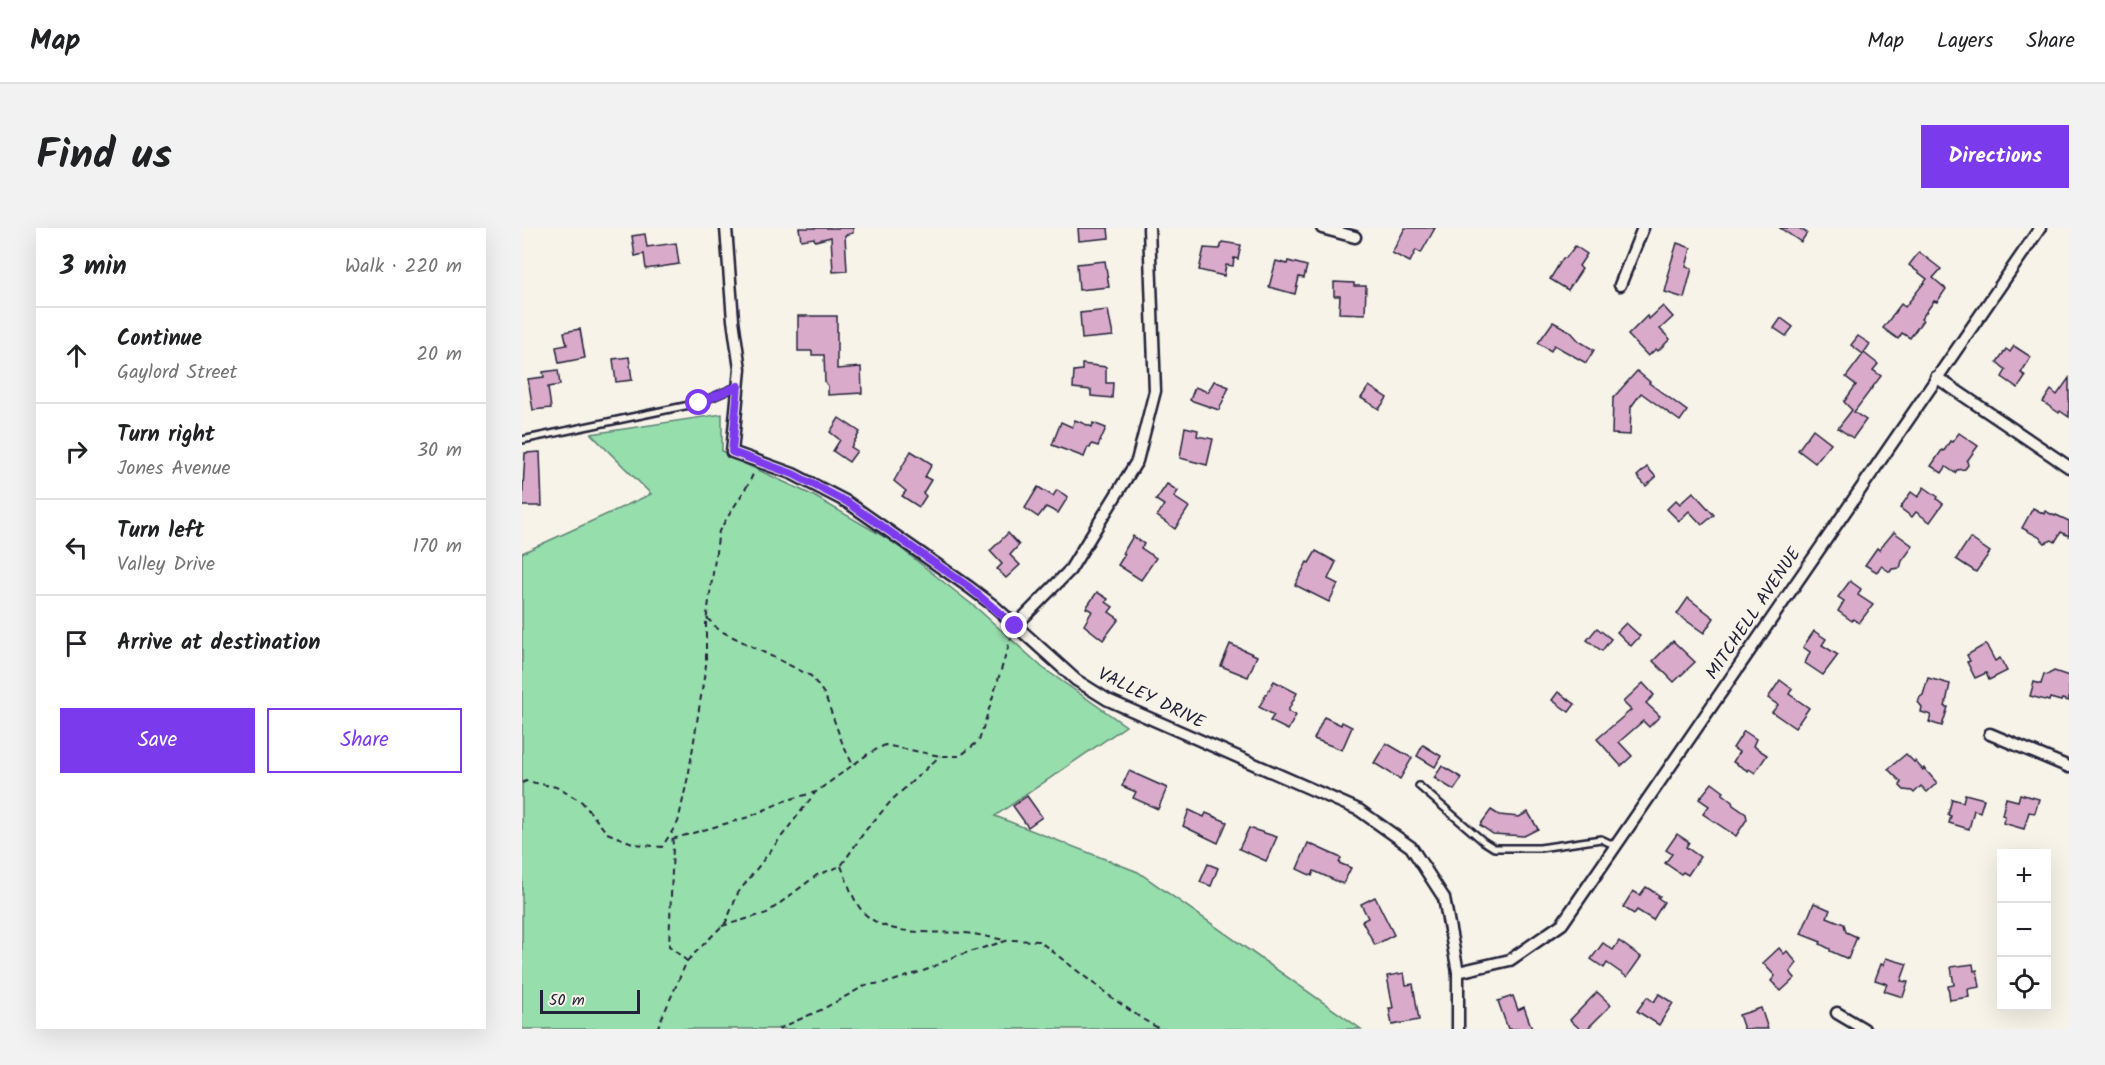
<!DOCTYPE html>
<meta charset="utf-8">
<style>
body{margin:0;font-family:Kalam,sans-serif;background:#f2f2f2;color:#202124}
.controls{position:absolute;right:18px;bottom:18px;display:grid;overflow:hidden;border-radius:0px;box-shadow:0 6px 24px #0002}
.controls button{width:54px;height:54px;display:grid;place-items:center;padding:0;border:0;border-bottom:2px solid #e0e0e0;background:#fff;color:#202124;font:30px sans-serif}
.scale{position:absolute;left:18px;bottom:15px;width:100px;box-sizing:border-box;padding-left:6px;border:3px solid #22223b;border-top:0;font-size:16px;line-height:21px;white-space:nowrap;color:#22223b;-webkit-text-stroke:4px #f7f3e8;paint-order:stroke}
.stop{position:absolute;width:18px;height:18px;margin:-14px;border:4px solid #7c3aed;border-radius:50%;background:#fff}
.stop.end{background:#7c3aed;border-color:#fff;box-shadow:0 2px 6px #0008}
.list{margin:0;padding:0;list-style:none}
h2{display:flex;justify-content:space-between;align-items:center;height:78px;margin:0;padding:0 24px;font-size:26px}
h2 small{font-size:20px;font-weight:400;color:#757577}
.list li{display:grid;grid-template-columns:39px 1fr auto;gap:18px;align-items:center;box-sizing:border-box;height:96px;padding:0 24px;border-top:2px solid #e0e0e0}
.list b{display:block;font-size:22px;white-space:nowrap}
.list p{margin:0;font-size:20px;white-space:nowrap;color:#757577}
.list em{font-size:20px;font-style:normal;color:#757577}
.actions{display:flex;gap:12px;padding:18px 24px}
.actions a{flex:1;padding:14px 0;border:2px solid #7c3aed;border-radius:0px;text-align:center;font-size:21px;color:#7c3aed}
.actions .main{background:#7c3aed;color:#fff}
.icon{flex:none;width:33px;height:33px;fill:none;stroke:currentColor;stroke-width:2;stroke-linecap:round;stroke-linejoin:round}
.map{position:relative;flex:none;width:1547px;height:801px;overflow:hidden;border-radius:0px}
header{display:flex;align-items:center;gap:36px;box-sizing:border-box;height:84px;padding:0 30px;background:#fff;border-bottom:2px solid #e0e0e0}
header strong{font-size:28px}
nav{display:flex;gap:33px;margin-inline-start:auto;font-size:21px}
.intro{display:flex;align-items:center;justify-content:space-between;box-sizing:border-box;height:144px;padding:0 36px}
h1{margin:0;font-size:42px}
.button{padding:15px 27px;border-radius:0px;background:#7c3aed;color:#fff;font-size:21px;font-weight:700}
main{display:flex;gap:36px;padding:0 36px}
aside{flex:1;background:#fff;border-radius:0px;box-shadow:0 6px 24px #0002}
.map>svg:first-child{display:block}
.grass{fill:#96deac;stroke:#5c8074;stroke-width:1.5}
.building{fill:#daaacb;stroke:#22223b;stroke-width:1.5}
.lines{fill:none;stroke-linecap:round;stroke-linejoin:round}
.lane-casing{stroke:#22223b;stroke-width:10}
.street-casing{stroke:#22223b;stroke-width:15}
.path{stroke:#22223b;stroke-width:2;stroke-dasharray:6 4.5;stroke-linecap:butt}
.lane{stroke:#f7f3e8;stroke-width:5}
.street{stroke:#f7f3e8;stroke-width:10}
.route{stroke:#7c3aed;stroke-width:8}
.labels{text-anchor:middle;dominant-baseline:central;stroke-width:4.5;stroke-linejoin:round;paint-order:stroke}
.street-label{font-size:18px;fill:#22223b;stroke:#f7f3e8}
</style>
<header>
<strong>Map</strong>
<nav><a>Map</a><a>Layers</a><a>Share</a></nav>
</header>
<div class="intro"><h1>Find us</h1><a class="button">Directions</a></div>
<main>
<aside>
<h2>3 min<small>Walk · 220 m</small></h2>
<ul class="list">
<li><svg class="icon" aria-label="ahead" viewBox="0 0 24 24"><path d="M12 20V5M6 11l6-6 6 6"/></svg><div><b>Continue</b><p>Gaylord Street</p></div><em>20 m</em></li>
<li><svg class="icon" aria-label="right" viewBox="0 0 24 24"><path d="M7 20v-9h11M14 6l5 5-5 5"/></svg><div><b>Turn right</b><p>Jones Avenue</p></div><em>30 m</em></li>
<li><svg class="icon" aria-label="left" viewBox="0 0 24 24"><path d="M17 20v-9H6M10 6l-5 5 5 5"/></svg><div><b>Turn left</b><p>Valley Drive</p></div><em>170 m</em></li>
<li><svg class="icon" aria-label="arrive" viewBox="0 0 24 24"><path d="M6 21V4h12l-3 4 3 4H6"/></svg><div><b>Arrive at destination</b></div></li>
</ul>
<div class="actions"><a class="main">Save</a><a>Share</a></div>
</aside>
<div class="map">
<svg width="1547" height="801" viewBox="0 0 1547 801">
<rect width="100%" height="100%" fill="#f7f3e8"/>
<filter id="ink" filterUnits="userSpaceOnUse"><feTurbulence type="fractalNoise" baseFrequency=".0167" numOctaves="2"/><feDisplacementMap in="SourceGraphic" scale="12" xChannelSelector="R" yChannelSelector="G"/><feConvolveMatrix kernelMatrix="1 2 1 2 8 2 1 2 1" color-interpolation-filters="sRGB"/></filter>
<g filter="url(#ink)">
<polygon class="grass" points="200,186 200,223 217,233 290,267 371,314 457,382 521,440 604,498 473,588 616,644 839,801 0,801 0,325 129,266 69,206"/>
<g class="building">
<polygon points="277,0 331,0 331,5 323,7 325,43 311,44 309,9 293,13 292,10 279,12"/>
<polygon points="556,0 586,0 587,10 557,13"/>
<polygon points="883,0 913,0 899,25 894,22 888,34 870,25"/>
<polygon points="1258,0 1277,0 1285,5 1279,14"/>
<polygon points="123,6 125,19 154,15 157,36 124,41 122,26 113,28 110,8"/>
<polygon points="700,14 719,17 716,31 712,30 711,38 704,37 702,48 677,42 682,20 698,21"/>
<polygon points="1155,15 1169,20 1164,39 1170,40 1162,70 1143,64 1147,49 1145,48"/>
<polygon points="1053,18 1065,26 1057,38 1060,41 1046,62 1028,51 1041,30 1044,30"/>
<polygon points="1397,24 1419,41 1411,50 1424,61 1415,74 1412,73 1399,91 1401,92 1388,110 1380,105 1376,111 1361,100 1379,76 1383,79 1405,51 1387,37"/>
<polygon points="583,33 587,59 557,62 555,36"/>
<polygon points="754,33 765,36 766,33 785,38 782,50 777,49 773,66 747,59"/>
<polygon points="812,54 832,55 832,58 844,58 843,86 817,85 818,68 812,68"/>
<polygon points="1141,78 1151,89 1138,101 1148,111 1136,123 1134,121 1126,128 1106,107 1125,88 1127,91"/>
<polygon points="586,82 591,108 560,111 558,85"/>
<polygon points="276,88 315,88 315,141 339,139 340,165 306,167 306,158 303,154 302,127 290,127 290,123 276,123"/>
<polygon points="1259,90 1271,99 1264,108 1252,100"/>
<polygon points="1031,94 1048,103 1057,113 1072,122 1064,135 1032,117 1029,123 1016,115"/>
<polygon points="58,101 63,130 37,135 34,119 45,117 42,104"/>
<polygon points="1336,108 1348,116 1341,126 1329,117"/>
<polygon points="1492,118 1509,129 1499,145 1504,148 1496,160 1480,149 1484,142 1475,134 1484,121 1488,124"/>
<polygon points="1342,125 1356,136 1351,142 1359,148 1332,184 1344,192 1331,210 1316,200 1330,182 1322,174 1334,157 1324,149"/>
<polygon points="107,129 110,152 94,154 91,131"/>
<polygon points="560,136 584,139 584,155 591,155 590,170 569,168 569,162 551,160 552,143 560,142"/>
<polygon points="36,142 38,157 26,159 29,180 11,182 6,151 22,149 21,144"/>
<polygon points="1115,143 1128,154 1127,155 1165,183 1158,193 1119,165 1109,179 1108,207 1090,206 1091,170"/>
<polygon points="1547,150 1547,189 1538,183 1537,185 1521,174 1529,162 1535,167"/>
<polygon points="692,153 707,159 697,182 668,172 673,159 686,164"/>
<polygon points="847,158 865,170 857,181 839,170"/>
<polygon points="317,190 338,204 329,219 335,223 327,234 311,223 318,212 308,204"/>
<polygon points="553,192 570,199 571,195 584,200 576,218 570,216 568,220 566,219 562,229 530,217 539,194 550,199"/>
<polygon points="663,199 676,202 675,208 691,211 685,237 658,230"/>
<polygon points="1291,201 1309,215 1293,235 1276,222"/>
<polygon points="1437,205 1456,218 1445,233 1446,237 1443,241 1435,242 1433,245 1424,239 1420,245 1409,238 1420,222 1422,223 1428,213 1430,214"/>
<polygon points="389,223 410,236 403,249 409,252 401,265 404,268 397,279 380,268 384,263 372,253"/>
<polygon points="18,224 20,278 0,278 3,225"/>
<polygon points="1125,239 1134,249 1124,258 1115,248"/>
<polygon points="645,256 656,263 652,269 667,279 653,301 635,288 642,277 634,272"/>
<polygon points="516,259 531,268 535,262 546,269 536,285 524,279 516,289 503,280"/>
<polygon points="1402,259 1416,269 1415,271 1421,276 1408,294 1394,284 1390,289 1378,280 1389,264 1396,269"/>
<polygon points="1171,264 1192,287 1180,297 1167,283 1157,293 1145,281 1154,272 1158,276"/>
<polygon points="1511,280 1522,286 1523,283 1533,288 1534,287 1547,293 1547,308 1539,304 1533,314 1530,312 1523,315 1517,309 1500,300"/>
<polygon points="1372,304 1391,318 1380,333 1378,340 1370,341 1368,344 1359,338 1355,344 1343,337 1355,320 1357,322"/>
<polygon points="486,305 497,317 488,327 498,337 484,350 475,341 480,336 468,323"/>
<polygon points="611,308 622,316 619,320 634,330 619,352 596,337 603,326 601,325"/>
<polygon points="1448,310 1468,324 1454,344 1434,331"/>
<polygon points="794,323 814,334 806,351 816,356 807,374 773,357 785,334 787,335"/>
<polygon points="1328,353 1339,361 1336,367 1351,377 1337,395 1331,391 1330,393 1316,383 1322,373 1316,369"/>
<polygon points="575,364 586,371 584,374 591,379 587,384 597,391 581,412 562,397 570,383 564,380"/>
<polygon points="1166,370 1192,390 1182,405 1155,386"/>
<polygon points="1104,395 1118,408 1109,418 1095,404"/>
<polygon points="1075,400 1089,411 1080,423 1065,412"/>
<polygon points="1292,403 1304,411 1300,417 1316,427 1301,447 1283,435 1288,424 1281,419"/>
<polygon points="1151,413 1173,434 1152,454 1131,433"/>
<polygon points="708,416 735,428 726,449 699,438"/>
<polygon points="1464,416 1473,433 1478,430 1485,443 1467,452 1464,445 1453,450 1445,434 1448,433 1445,427"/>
<polygon points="1532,443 1547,448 1547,473 1540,471 1539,473 1528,470 1527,473 1508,468 1512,454 1519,456 1522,446 1525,447"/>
<polygon points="1406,450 1428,456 1423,479 1426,479 1420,498 1407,494 1409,487 1399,484 1400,479 1396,474 1398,469 1401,467"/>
<polygon points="1258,452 1270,461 1267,466 1287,480 1273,500 1250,484 1256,477 1246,470"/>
<polygon points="752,453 775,465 766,483 774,487 766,502 748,493 752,487 737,479"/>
<polygon points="1121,455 1132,467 1124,475 1138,488 1127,499 1121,493 1097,514 1110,528 1099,538 1075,511 1109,482 1101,474"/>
<polygon points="1036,464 1053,476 1047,484 1030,472"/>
<polygon points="802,489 819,497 820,494 830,499 820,522 792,511"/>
<polygon points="1222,503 1234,511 1231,518 1245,527 1233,545 1227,541 1226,543 1211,534 1217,524 1211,520"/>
<polygon points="864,515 890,530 878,551 852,535"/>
<polygon points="901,517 919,528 913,539 895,528"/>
<polygon points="1384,526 1392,534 1393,533 1401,542 1402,540 1415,555 1405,564 1399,558 1392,565 1390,563 1382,562 1378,558 1379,554 1366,541"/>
<polygon points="920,538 940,550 932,562 912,550"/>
<polygon points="607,543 645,560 636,581 611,570 614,564 600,558"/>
<polygon points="1190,555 1202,564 1200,566 1210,574 1211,577 1224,586 1225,591 1214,608 1181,586 1187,578 1177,571"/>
<polygon points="1443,566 1462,571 1458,584 1452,582 1447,601 1427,595 1429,588 1426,587 1430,571 1441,574"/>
<polygon points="1498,566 1517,571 1513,585 1507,584 1502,601 1481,595 1483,588 1480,587 1484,570 1496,573"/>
<polygon points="505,568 520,589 506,599 491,578"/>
<polygon points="667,582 682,589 684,585 705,594 696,615 661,598"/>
<polygon points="969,582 977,587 997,589 1006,584 1016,601 1002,608 971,606 958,597"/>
<polygon points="727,600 755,609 744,633 717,621"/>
<polygon points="1155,606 1167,614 1164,619 1178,629 1166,647 1161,644 1159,646 1143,635 1150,626 1144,622"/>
<polygon points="786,615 819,630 817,635 829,640 821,656 792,643 790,648 775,641"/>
<polygon points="686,636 696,640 689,658 678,654"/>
<polygon points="1124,659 1138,668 1136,670 1142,674 1131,692 1115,682 1112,686 1101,679 1111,663 1118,667"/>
<polygon points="853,669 872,707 853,717 840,693 846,690 839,676"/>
<polygon points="1292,675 1308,682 1305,689 1322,696 1324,704 1335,709 1326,731 1308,723 1308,721 1298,716 1299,714 1279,706"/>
<polygon points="1097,713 1119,729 1105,749 1085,735 1082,740 1069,731 1081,715 1091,722"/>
<polygon points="1257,720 1262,726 1265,723 1275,735 1268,744 1273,750 1259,763 1249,753 1253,748 1241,735"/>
<polygon points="1364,730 1385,736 1379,753 1386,754 1381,769 1362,763 1365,756 1353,752 1359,736 1361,737"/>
<polygon points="1451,736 1452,743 1455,742 1458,759 1446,761 1447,769 1428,772 1426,758 1432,757 1429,739"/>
<polygon points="882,745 884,757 891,756 897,792 870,797 867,780 871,780 865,748"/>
<polygon points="1075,764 1089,777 1065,801 1058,801 1048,792"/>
<polygon points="1137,766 1151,775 1137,797 1115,783 1125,769 1132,774"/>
<polygon points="991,768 996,782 1002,779 1010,801 986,801 976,773"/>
<polygon points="1239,780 1246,801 1222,801 1217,787"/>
</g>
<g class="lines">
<g class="lane-casing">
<g id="lane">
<polyline points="0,212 177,175 216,158"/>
<polyline points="897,558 961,613 972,620 1018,620 1079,611 1094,618"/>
</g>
</g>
<g class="street-casing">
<g id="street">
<polyline points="204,0 211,92 218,141 210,224 271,246 325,274 447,359 472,378 554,452 586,472 837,582 889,619 922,670 936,744 936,801"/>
<polyline points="800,0 833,9"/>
<polyline points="1098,57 1121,0"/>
<polyline points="1414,149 1547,239"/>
<polyline points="493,398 548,342 615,233 633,163 627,0"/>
<polyline points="1468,506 1547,539"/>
<polyline points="936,744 988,732 1040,696 1518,0"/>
<polyline points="1315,785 1342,801"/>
</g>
</g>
<g class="path">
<polyline points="185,390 197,402 289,448 303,467 321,517 331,537"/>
<polyline points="0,555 4,553 34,559 60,574 85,605 113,616 140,619 156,594 167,544 184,437 184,394 197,303 227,255 232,244"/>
<polyline points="150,611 227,589 262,573 294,564 346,526 363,517 418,528 438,528 457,513 489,410"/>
<path d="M319 638C326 654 331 675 344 687 369 709 411 703 442 705 456 706 469 710 483 712"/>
<polyline points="200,698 245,685 295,647 319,638 343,603 371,571 418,528"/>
<polyline points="165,733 204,694 216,665 293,565"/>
<polyline points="135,801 165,733 147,718 151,618 150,605"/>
<polyline points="256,801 301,781 344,757 368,754 404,742 434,728 487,712 517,713 589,769 622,792 638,801"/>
</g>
<use href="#lane" class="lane"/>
<use href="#street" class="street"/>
</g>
</g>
<g class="lines" filter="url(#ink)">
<polyline class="route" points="177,175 216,158 210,224 271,246 325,274 447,359 493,398"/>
</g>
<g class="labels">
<g class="street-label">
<text transform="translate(1232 386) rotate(-56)">MITCHELL AVENUE</text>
<text transform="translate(629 471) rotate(26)">VALLEY DRIVE</text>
</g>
</g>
</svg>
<div class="controls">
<button>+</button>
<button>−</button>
<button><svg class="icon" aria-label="locate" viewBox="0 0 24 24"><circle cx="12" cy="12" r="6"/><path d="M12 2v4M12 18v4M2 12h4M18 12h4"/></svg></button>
</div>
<div class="scale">50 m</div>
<div class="stop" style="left:177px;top:175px"></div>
<div class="stop end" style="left:493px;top:398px"></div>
</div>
</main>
